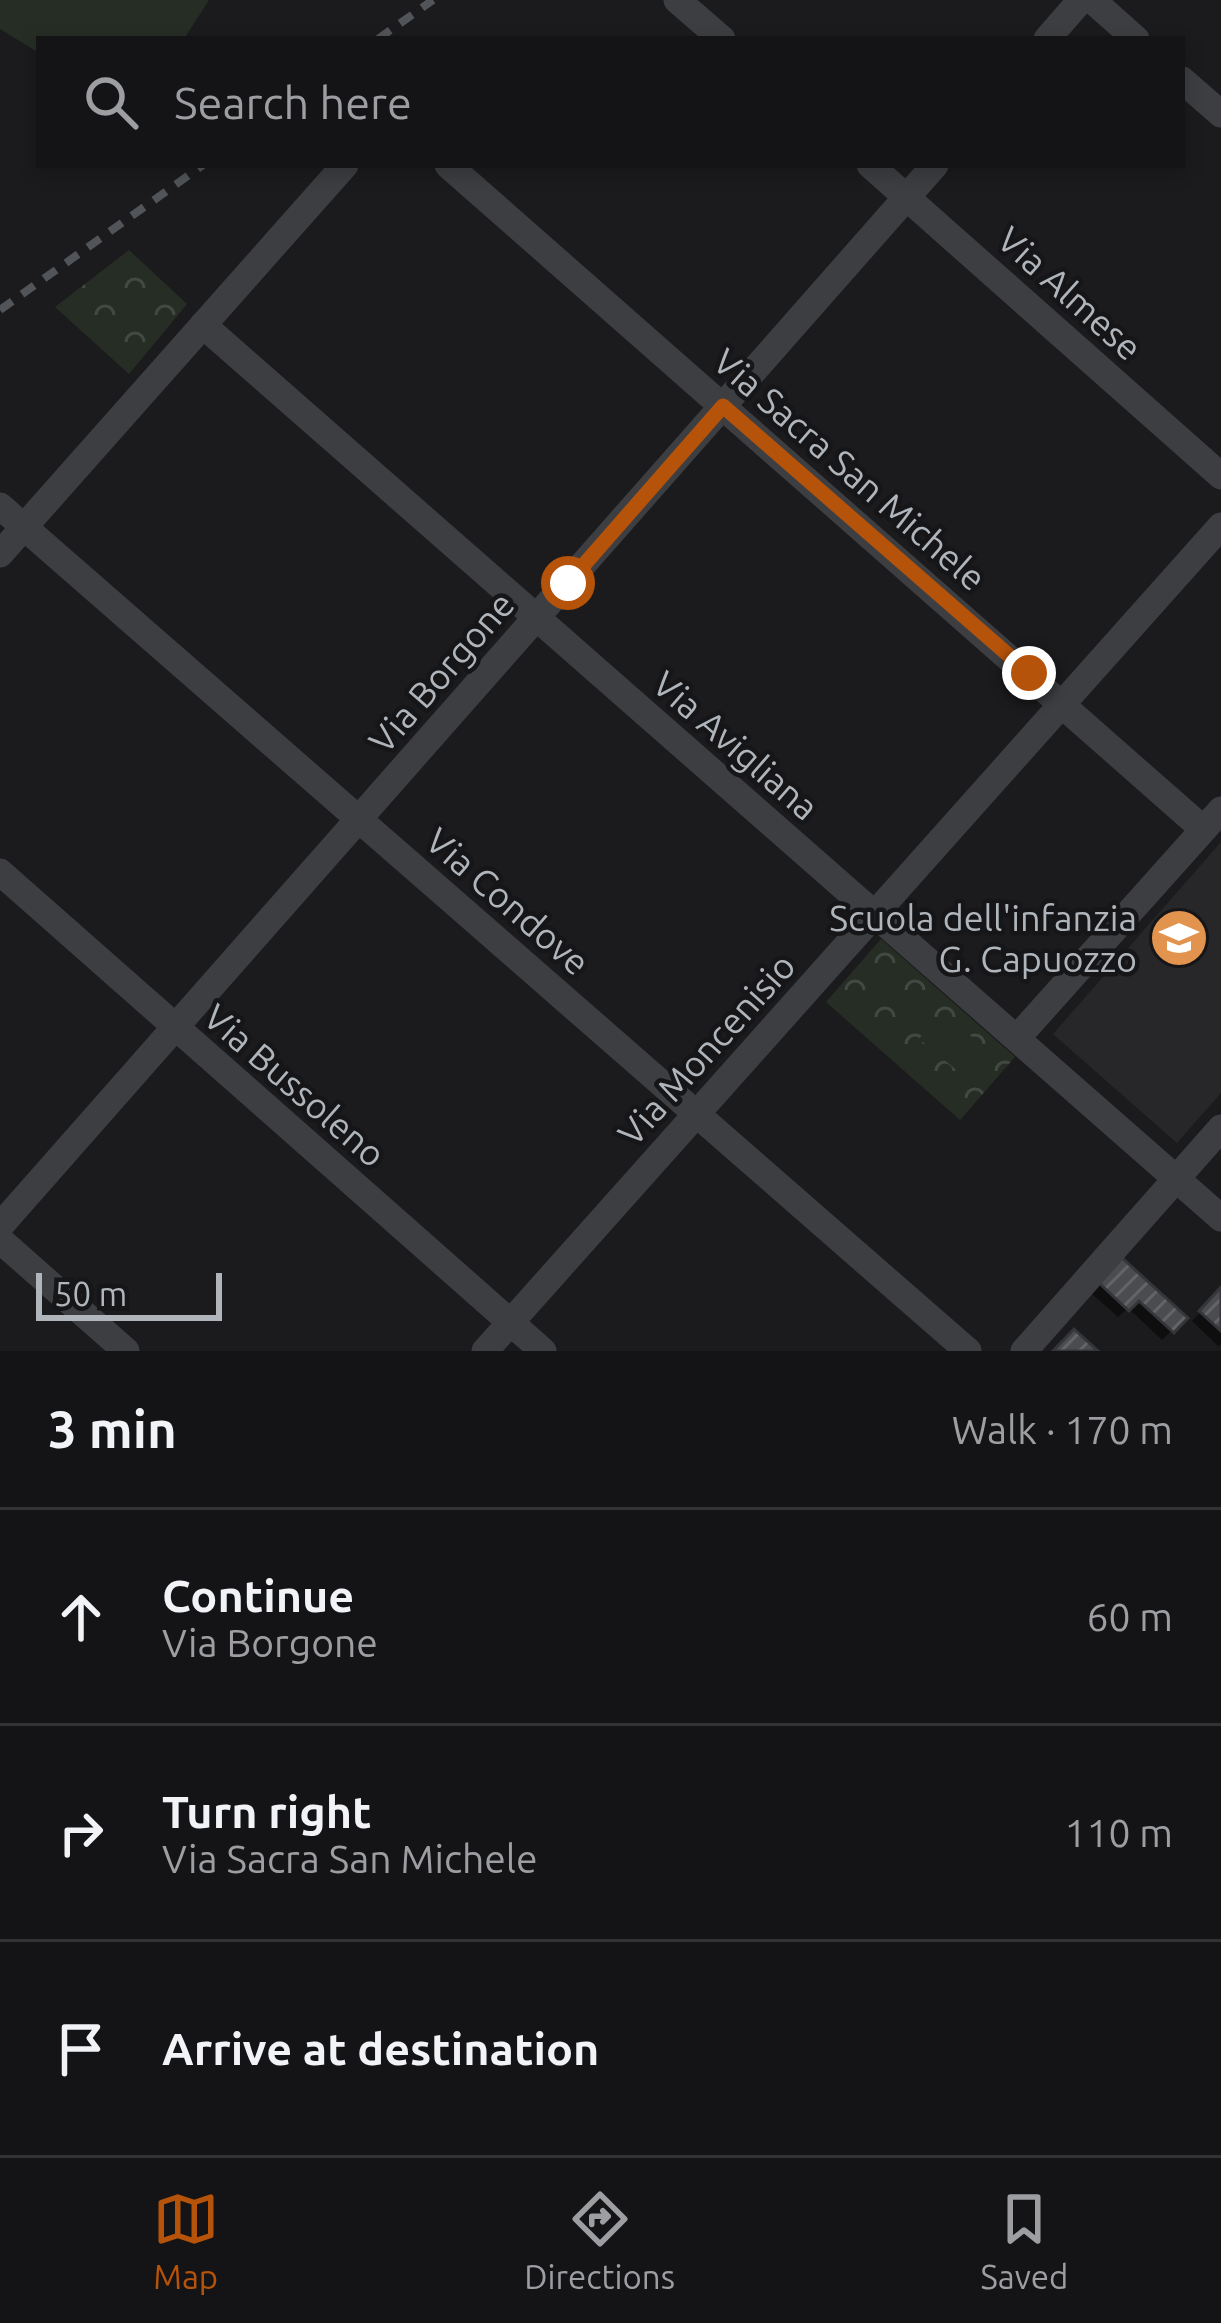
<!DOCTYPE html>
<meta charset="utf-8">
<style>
body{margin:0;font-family:Ubuntu,sans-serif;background:#1d1d1f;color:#f1f3f6}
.scale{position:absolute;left:36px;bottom:30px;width:186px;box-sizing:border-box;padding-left:12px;border:6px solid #afb5bb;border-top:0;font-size:33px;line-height:42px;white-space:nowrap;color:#afb5bb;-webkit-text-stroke:9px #161618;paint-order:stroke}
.stop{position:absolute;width:36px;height:36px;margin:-27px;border:9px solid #b45309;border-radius:50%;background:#fff}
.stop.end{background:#b45309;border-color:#fff;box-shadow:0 3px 12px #0008}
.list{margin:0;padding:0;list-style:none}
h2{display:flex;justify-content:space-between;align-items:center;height:156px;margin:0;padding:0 48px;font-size:51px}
h2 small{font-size:39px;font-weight:400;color:#9d9ea1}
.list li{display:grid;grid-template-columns:78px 1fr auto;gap:36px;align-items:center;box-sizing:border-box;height:216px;padding:0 48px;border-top:3px solid #333335}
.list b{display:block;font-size:45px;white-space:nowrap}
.list p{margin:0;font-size:39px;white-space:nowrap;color:#9d9ea1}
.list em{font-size:39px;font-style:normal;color:#9d9ea1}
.icon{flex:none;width:66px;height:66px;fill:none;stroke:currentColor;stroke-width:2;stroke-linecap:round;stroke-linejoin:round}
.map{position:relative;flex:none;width:1221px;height:1351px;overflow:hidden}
.search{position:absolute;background:#141416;box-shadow:0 6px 18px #0003;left:36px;right:36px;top:36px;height:132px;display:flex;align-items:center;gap:30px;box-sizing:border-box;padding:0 42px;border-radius:0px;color:#9d9ea1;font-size:45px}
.sheet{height:804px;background:#141416}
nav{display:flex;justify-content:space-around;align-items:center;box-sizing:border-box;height:168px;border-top:3px solid #333335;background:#141416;font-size:33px;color:#9d9ea1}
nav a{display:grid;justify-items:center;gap:6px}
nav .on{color:#b45309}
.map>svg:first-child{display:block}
.built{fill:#27272a}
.park{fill:url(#park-crowns)}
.garden{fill:#252d25}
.shadow{fill:#0007}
.building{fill:url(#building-hatch);stroke:#353639;stroke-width:3}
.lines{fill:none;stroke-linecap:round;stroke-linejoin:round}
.minor{stroke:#3c3e41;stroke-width:27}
.rail{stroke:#515458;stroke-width:8;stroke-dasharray:15 12;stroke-linecap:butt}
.route{stroke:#b45309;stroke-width:15}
.labels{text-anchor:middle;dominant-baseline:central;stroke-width:9;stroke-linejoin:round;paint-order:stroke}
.street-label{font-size:36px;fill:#afb5bb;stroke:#161618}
.poi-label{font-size:36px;fill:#afb5bb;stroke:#161618;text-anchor:end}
</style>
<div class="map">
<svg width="1221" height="1351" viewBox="0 0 1221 1351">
<defs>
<pattern id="park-crowns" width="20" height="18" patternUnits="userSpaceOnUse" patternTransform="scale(3)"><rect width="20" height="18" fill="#252d25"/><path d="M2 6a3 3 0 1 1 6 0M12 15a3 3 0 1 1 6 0" fill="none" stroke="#424943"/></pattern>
<pattern id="building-hatch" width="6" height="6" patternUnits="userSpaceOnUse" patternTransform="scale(3)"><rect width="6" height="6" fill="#4a4c4f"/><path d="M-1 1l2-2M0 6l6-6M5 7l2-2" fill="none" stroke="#626466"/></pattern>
</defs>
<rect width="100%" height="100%" fill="#1b1b1d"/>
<polygon class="built" points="1221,842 1221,1093 1177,1143 1053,1034"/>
<g class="park">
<polygon points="129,250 187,304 129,374 55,307"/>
<polygon points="881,939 1015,1057 960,1120 826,1002"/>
</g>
<g class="garden">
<polygon points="0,0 209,0 184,39 39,39 39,53 0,29"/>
<polygon points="942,1012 988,1050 965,1077 919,1039"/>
</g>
<g class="shadow">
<polygon points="1121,1261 1184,1318 1162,1340 1128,1308 1118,1317 1091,1293"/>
<polygon points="1221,1291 1221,1344 1218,1346 1192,1321"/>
</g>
<g class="building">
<polygon points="1121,1257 1188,1318 1174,1333 1139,1301 1129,1311 1098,1282"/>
<polygon points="1221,1287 1221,1331 1199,1311"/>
<polygon points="1074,1329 1098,1351 1053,1351"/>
</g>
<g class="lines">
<g class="minor">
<polyline points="677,0 722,39"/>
<polyline points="1092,0 1136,39"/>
<polyline points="1047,39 1081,0"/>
<polyline points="1182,80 1221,114"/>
<polyline points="448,165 1203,829"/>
<polyline points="870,165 1221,476"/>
<polyline points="203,325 1221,1218"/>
<polyline points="0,506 968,1351"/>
<polyline points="0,554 345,165"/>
<polyline points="0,872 543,1351"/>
<polyline points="1017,1038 1221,810"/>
<polyline points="0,1226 935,165"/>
<polyline points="0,1240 126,1351"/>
<polyline points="485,1351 1221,526"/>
<polyline points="1024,1351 1221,1128"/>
</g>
<g class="rail">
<polyline points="378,39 433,0"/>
<polyline points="0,310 203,165"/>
</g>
</g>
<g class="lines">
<polyline class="route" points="568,583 723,406 1029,673"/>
</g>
<defs>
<g id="school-disc" transform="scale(3)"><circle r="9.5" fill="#e2944e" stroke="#161618"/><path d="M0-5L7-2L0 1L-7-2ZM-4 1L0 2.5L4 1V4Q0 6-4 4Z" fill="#fff"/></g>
</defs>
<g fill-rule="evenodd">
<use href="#school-disc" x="1179" y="938"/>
</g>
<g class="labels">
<g class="street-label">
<text transform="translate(1070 293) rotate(42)">Via Almese</text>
<text transform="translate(850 469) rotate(41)">Via Sacra San Michele</text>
<text transform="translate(441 672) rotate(-49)">Via Borgone</text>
<text transform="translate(736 745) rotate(41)">Via Avigliana</text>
<text transform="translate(508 901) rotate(41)">Via Condove</text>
<text transform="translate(706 1049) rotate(-48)">Via Moncenisio</text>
<text transform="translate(295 1085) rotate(41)">Via Bussoleno</text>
</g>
<g class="poi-label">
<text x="1137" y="917">Scuola dell'infanzia<tspan x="1137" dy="41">G. Capuozzo</tspan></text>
</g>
</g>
</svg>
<div class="scale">50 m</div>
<div class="stop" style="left:568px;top:583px"></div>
<div class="stop end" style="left:1029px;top:673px"></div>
<div class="search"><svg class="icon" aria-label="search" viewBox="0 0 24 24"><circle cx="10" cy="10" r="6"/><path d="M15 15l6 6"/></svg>Search here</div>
</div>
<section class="sheet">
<h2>3 min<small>Walk · 170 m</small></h2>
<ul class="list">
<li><svg class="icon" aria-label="ahead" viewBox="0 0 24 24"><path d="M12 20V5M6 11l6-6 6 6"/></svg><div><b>Continue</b><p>Via Borgone</p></div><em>60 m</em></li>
<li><svg class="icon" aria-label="right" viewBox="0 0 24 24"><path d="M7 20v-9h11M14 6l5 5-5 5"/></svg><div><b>Turn right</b><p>Via Sacra San Michele</p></div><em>110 m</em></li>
<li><svg class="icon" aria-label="arrive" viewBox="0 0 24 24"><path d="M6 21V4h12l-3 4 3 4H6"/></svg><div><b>Arrive at destination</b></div></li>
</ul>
</section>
<nav>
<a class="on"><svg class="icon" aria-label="map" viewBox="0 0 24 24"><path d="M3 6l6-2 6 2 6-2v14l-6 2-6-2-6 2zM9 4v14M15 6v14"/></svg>Map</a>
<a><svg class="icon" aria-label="directions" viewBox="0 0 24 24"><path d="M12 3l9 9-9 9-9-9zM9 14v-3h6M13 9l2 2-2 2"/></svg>Directions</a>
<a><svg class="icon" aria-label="saved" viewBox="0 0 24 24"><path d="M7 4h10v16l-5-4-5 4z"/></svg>Saved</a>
</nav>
